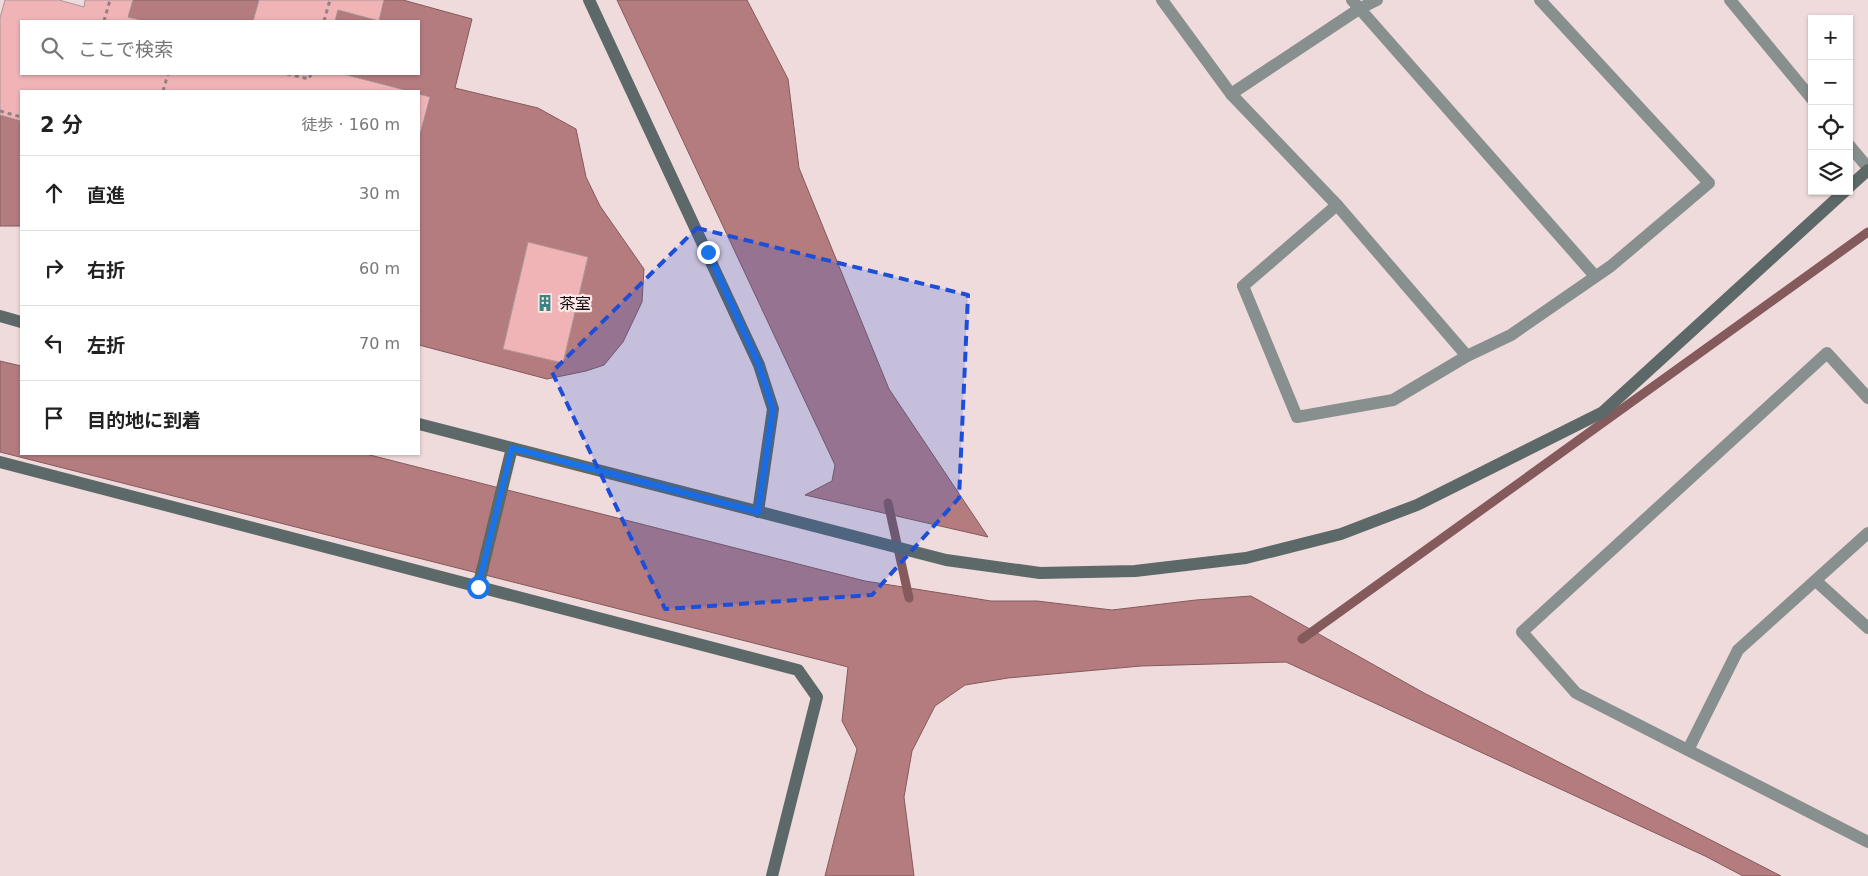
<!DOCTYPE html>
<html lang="ja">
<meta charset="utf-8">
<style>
body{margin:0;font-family:"DejaVu Sans","Noto Sans JP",sans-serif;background:#f2f2f2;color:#222}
.controls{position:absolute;right:15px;top:15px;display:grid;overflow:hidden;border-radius:0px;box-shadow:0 1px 4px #0004}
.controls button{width:45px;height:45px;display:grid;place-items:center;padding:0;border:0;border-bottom:1px solid #e0e0e0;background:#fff;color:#222;font:25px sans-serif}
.stop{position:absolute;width:15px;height:15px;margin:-11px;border:4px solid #1a73e8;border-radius:50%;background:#fff}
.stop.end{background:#1a73e8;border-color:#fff;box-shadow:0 1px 5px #0008}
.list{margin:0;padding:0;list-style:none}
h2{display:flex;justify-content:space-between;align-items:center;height:65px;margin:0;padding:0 20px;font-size:21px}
h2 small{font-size:16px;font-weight:400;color:#767676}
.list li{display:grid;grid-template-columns:32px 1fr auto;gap:15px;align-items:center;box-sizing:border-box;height:75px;padding:0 20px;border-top:1px solid #e0e0e0}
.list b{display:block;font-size:19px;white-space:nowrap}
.list em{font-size:16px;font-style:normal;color:#767676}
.icon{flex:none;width:28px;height:28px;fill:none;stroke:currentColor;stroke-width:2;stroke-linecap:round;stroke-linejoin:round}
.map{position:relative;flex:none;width:1868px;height:876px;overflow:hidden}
.search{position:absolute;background:#fff;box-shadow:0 1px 4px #0004;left:20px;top:20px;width:400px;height:55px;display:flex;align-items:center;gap:12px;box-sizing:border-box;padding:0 18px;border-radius:0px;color:#767676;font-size:19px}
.panel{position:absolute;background:#fff;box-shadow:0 1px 4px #0004;left:20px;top:90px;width:400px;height:365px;border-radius:0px}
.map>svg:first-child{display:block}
.water{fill:#b57c7f;stroke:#845a5c}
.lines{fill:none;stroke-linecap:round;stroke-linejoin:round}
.stream{stroke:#845a5c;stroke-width:9}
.building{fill:#f0b3b6;stroke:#aa9798}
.path{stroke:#908182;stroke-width:3;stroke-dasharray:4 4;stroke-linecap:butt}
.street{stroke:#87908f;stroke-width:12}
.secondary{stroke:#5c6968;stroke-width:12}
.route{stroke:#1a73e8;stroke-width:6}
.marked{fill:#1d4ed8;fill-opacity:0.2;stroke:#1d4ed8;stroke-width:4;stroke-dasharray:10 6;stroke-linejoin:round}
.labels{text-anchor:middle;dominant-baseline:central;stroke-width:4.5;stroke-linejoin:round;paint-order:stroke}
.poi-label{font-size:16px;fill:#120c0c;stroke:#fde8e9;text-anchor:start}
</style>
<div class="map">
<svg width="1868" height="876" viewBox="0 0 1868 876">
<rect width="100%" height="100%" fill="#f0dbdc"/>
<g class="water">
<polygon points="133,0 259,0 253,21 145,21 128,17"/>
<polygon points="384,0 403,0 472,19 455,88 538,108 576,129 586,177 600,206 644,269 642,302 623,342 604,365 586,371 547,379 419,345 419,138 430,97 419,94 419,91 409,91 343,74 419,74 419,21 335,21 338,10 379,21"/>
<polygon points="617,0 747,0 788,79 799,168 889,389 988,537 805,495 832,481 835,465"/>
<polygon points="0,115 21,121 21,226 0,226"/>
<polygon points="0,361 21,366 21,454 366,454 865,581 991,601 1037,601 1112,610 1196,600 1251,596 1424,693 1781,876 1743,876 1705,856 1286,662 1141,666 1008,678 965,685 935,706 912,751 904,797 914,876 825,876 857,749 842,721 848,667 0,452"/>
</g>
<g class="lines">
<g class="stream">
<polyline points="888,503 909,598"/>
<polyline points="1302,639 1868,232"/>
</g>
</g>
<g class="building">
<polygon points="5,0 59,0 84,7 85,0 133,0 128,17 145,21 21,21 21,74 343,74 409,91 21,91 21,121 0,115 0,18"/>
<polygon points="259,0 384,0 379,21 338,10 335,21 253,21"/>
<polygon points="419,94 430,97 419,138"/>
<polygon points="528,242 588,257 563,363 503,349"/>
</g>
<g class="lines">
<g class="path">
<polyline points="104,21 110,0"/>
<polyline points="324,21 330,0"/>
<polyline points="287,74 309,79 311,74"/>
<polyline points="163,91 168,74"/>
<polyline points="0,111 21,117"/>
</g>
<g class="street">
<polyline points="1162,0 1231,94 1337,205 1467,356"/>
<polyline points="1352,0 1595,276"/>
<polyline points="1730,0 1812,99"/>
<polyline points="1231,94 1359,9 1377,0"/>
<polyline points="1849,145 1868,168"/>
<polyline points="1337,205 1243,286 1297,417 1393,400 1467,356 1511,335 1611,266 1709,183 1540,0"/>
<polyline points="1868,398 1827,353 1522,632 1576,693 1868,842"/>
<polyline points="1816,581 1868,628"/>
<polyline points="1688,750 1738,650 1868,533"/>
</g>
<g class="secondary">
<polyline points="589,0 759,365 773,409 758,512"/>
<polyline points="1849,187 1868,170"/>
<polyline points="0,316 21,322"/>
<polyline points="419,424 946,560 1040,573 1135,571 1246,558 1341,534 1417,505 1603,412 1845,191"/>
<polyline points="0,462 798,670 817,697 772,876"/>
<polyline points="478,587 512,448"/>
</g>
</g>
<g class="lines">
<polyline class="route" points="478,587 512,448 758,512 773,409 759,365 708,252"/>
</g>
<path class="marked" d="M697 228 968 295 959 498 872 595 665 609 552 372Z"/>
<defs>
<g id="building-bare" transform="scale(1.35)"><path d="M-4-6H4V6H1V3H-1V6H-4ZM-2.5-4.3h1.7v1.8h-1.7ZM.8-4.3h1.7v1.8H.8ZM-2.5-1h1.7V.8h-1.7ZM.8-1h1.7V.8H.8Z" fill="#3c8482" stroke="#fde8e9" stroke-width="2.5" paint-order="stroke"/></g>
</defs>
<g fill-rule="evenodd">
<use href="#building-bare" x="545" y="303"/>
</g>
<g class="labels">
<g class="poi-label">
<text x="559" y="303">茶室</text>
</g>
</g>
</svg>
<div class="controls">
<button>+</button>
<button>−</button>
<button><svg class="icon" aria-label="locate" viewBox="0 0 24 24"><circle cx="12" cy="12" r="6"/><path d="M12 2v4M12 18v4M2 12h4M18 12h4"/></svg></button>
<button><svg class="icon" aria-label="layers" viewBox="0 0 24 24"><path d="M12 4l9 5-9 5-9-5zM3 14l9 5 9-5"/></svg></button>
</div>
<div class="stop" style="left:478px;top:587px"></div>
<div class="stop end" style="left:708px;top:252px"></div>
<div class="search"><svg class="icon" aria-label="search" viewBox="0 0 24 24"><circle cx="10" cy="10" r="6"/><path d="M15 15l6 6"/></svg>ここで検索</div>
<section class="panel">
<h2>2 分<small>徒歩 · 160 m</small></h2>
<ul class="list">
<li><svg class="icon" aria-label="ahead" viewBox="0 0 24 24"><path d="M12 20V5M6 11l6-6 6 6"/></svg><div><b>直進</b></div><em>30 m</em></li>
<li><svg class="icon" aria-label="right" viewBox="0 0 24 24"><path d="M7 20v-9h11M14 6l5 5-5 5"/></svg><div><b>右折</b></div><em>60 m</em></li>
<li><svg class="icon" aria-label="left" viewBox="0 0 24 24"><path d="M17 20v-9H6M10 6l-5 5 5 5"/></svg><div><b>左折</b></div><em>70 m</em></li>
<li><svg class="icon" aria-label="arrive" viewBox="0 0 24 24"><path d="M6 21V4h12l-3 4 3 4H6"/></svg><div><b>目的地に到着</b></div></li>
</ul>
</section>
</div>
